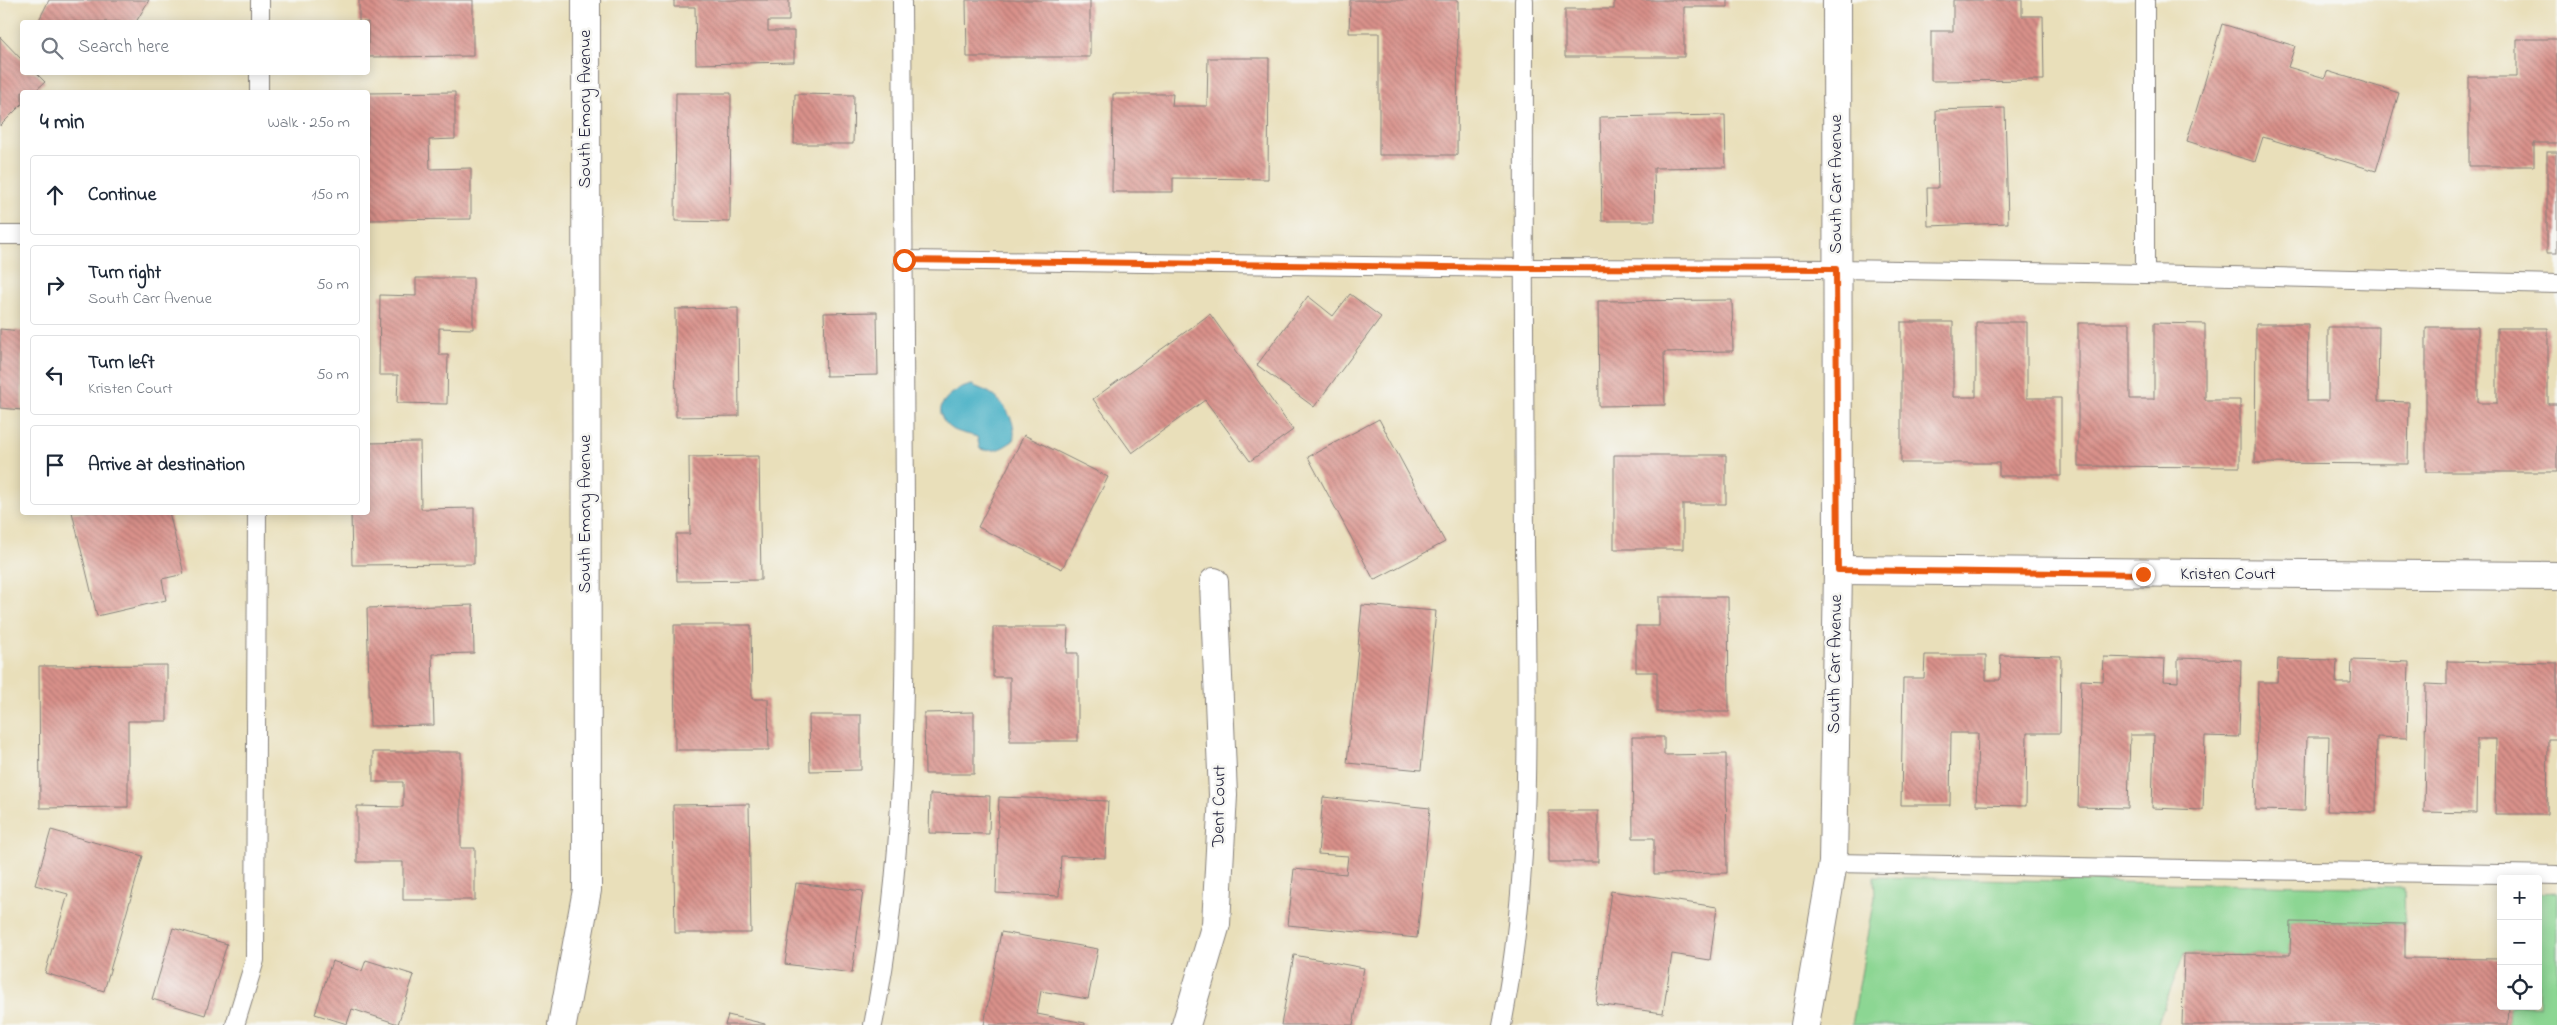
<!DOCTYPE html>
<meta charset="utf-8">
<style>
body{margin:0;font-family:"Indie Flower",sans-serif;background:#f6f6f7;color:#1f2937}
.controls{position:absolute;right:15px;bottom:15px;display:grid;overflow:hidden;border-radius:5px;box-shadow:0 2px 12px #0003}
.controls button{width:45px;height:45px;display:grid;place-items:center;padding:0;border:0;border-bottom:1px solid #e0e1e3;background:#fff;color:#1f2937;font:25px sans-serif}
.stop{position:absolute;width:15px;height:15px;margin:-11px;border:4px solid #ea580c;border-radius:50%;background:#fff}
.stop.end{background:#ea580c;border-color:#fff;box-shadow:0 1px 5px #0008}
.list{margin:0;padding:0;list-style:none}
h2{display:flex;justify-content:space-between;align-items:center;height:65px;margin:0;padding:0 20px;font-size:21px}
h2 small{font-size:16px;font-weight:400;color:#747a83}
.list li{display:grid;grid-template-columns:32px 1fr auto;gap:15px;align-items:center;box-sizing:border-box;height:80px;margin:0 10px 10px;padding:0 10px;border:1px solid #e0e1e3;border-radius:5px}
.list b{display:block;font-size:19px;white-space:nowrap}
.list p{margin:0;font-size:16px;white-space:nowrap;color:#747a83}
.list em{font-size:16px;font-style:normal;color:#747a83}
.icon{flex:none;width:28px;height:28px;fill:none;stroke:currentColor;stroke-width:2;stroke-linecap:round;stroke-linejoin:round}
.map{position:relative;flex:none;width:2557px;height:1025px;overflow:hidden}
.search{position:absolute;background:#fff;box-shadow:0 2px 12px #0003;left:20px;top:20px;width:350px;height:55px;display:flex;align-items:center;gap:12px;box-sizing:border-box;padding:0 18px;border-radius:5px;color:#747a83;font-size:19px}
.panel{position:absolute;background:#fff;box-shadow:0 2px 12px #0003;left:20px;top:90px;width:350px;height:425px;border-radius:5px}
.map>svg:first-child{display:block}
.green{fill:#8cd693;stroke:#577c67}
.water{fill:#48b1c6;stroke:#356a80}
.building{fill:url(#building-back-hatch)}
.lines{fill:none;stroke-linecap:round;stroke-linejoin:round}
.service-casing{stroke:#86807a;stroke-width:20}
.minor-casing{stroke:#86807a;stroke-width:30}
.service{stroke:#fff;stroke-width:18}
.minor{stroke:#fff;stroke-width:28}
.route{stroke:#ea580c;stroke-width:6}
.labels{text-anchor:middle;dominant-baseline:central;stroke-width:5;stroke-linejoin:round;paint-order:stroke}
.street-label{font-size:18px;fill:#22223b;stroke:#f6f6f2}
</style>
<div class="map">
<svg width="2557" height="1025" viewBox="0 0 2557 1025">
<defs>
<pattern id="building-back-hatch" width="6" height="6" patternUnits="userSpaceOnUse" patternTransform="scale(1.25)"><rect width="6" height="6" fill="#d9918a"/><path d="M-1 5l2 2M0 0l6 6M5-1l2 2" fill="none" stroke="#b07672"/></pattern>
</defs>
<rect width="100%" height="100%" fill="#f6f6f2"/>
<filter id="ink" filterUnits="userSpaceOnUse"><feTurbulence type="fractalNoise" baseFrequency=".02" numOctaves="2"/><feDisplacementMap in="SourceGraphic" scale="10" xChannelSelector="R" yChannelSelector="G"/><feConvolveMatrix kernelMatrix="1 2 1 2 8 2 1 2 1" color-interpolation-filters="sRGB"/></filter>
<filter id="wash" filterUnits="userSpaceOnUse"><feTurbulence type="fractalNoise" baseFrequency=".0096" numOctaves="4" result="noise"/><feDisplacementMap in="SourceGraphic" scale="20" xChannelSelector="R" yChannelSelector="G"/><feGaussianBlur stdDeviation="1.12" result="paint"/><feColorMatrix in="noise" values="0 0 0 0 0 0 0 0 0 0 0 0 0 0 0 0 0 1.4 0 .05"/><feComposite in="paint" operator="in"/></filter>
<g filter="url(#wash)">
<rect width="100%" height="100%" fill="#e9dfba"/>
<g class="green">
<polygon points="1874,877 2404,888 2405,924 2291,922 2290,955 2184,954 2157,1025 1852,1025 1875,897"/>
<polygon points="2557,892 2557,1025 2508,1025 2509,1006 2538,1006 2538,893"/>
</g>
<path class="water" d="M972 385C978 388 985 390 990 393 1005 403 1018 424 1013 441 1001 449 994 453 980 449L977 437C969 434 957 433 951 428 926 408 952 389 972 385Z"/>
<g id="blocks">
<g class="building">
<polygon points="49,0 149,0 136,22 38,22"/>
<polygon points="359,0 473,0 473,56 368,57 368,22 359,22"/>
<polygon points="674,0 789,0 789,21 768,21 768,31 794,31 794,62 696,64 695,7 674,7"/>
<polygon points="966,0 1090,0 1090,57 967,57"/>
<polygon points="1350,0 1458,0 1457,155 1379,155 1379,33 1349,33"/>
<polygon points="1614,0 1728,0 1728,7 1684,7 1684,57 1565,57 1565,9 1614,9"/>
<polygon points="1953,0 2022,0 2022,16 2043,16 2044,80 1931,81 1931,31 1953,31"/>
<polygon points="2222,24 2295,46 2288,67 2325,78 2327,71 2399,93 2376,171 2263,137 2255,162 2187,141"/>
<polygon points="0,37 22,60 22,72 35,72 45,82 34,92 22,92 22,104 0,126"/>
<polygon points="2517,39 2557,39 2557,143 2534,143 2534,166 2469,166 2469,77 2517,77"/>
<polygon points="1208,58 1269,58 1268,179 1173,178 1173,192 1112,192 1113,94 1173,94 1172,106 1207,106"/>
<polygon points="455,92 455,139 429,140 430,169 471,168 471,219 368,220 368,93"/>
<polygon points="676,93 731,93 730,222 675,221"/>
<polygon points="795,94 854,95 853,144 794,144"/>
<polygon points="2005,108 2008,223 1928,226 1927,188 1938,188 1936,110"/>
<polygon points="1725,115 1726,167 1654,168 1655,221 1602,221 1600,117"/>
<rect x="2547" y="152" width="10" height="101"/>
<polygon points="416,278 473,278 473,329 439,328 439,355 448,355 447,404 397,403 398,375 379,375 380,295 416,296"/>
<polygon points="1350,294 1381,317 1314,407 1257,365 1308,296 1333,316"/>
<polygon points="1732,300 1733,351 1664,352 1665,405 1599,406 1598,301"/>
<polygon points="738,308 739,416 676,417 675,309"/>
<polygon points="877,312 878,375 826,376 824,313"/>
<polygon points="1210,314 1293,430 1250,461 1205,400 1132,453 1093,399"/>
<polygon points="1901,322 1953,322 1953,397 1976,397 1976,322 2027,322 2027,398 2061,398 2061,476 1999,476 1999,463 1901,463"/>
<polygon points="2078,323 2130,323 2130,399 2154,399 2154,323 2205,324 2205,400 2240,400 2240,467 2078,466"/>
<polygon points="2256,324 2308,324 2307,401 2328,401 2328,327 2379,327 2378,401 2409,402 2408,464 2255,463"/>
<polygon points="2426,327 2478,327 2478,403 2497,403 2497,328 2548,328 2548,404 2557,404 2557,472 2426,472"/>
<polygon points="0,329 22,331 22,410 0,408"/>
<polygon points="1379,419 1445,542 1374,580 1308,457"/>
<polygon points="1024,435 1108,477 1062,569 978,527"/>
<polygon points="420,442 421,509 474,508 474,564 352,565 351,512 368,512 368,443"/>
<polygon points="1614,455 1726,455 1726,504 1683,504 1683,549 1614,549"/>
<polygon points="759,456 761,580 677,581 676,534 690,534 689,457"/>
<polygon points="72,512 169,512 184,574 162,579 166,600 97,616"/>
<polygon points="1659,597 1728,597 1729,712 1657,712 1657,672 1636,672 1636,626 1659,626"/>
<polygon points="473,605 474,653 432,654 434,725 370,726 367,608"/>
<polygon points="1362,605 1436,611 1421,770 1347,763"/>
<polygon points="674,625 751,625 752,699 768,699 769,750 675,750"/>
<polygon points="993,627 1068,627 1067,653 1078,653 1078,741 1010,741 1010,677 993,677"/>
<polygon points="1925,655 1986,655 1986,680 2000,680 2001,655 2061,656 2060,733 2027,733 2026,806 1976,805 1978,733 1951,733 1950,805 1901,805 1903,678 1924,678"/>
<polygon points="2104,657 2165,659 2164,681 2178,682 2178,658 2241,660 2239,737 2205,736 2203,810 2152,808 2154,735 2130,735 2128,808 2078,807 2081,680 2103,681"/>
<polygon points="2278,659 2337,660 2336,683 2351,683 2352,660 2409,662 2407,738 2377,737 2376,812 2327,811 2329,737 2307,737 2305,811 2255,810 2258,682 2277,682"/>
<polygon points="2447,661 2557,663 2557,739 2548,739 2547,814 2495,814 2496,739 2477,739 2476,813 2424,812 2426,684 2447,685"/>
<polygon points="167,665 167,721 128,721 128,807 40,808 39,666"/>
<polygon points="974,712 974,774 925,774 924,713"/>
<polygon points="809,715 861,715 861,770 810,771"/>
<polygon points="1632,737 1664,737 1664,755 1726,754 1727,873 1654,874 1654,838 1633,838"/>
<polygon points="373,752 461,752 461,848 475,848 475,900 403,900 403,862 357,862 357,806 403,807 403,782 373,782"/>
<polygon points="930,794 990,796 989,834 929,833"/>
<polygon points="999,797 1108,801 1105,858 1061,856 1059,896 996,893"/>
<polygon points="1323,797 1430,808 1417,938 1288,925 1294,869 1346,874 1348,856 1318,854"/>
<polygon points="749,804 751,933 675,933 673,805"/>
<rect x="1549" y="811" width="49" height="51"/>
<polygon points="51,830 143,856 104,991 45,973 68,894 35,885"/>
<polygon points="796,883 863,891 852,973 785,964"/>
<polygon points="1611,891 1717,907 1710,960 1672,954 1663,1013 1596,1004"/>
<polygon points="2291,922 2405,924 2405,958 2501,959 2501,1006 2509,1006 2508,1025 2182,1025 2184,954 2290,955"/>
<polygon points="173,928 227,944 205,1015 152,999"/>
<polygon points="1001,932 1098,949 1088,999 1041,991 1037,1014 1085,1023 1085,1025 984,1025"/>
<polygon points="1294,955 1364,968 1353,1025 1281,1025"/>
<polygon points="366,960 414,975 398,1024 352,1009 347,1024 315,1014 332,961 362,971"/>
<polygon points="728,1015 765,1024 765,1025 725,1025"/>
</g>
</g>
</g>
<g filter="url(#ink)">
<use href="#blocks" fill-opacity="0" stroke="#86807a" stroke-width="1"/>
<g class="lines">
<g class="service-casing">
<g id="service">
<polyline points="260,22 260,0"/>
<polyline points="259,92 259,72"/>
<polyline points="0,235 22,235"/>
<polyline points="904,260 1523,268 1837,269 2145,274 2557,284"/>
<polyline points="2145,274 2145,0"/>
<polyline points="1833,863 2557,875"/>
<polyline points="235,1025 255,960 257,512"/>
<path d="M873 1025C907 861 905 678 905 511 904 341 903 170 902 0"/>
<path d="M1502 1025C1533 868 1527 706 1525 547 1524 365 1523 182 1524 0"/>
</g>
</g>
<g class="minor-casing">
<g id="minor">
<polyline points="1838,570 2557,576"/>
<polyline points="562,1025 587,890 586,0"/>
<polyline points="1186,1025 1216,924 1223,795 1214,582"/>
<polyline points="1805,1025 1833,863 1838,570 1837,0"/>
</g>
</g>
<use href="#service" class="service"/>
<use href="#minor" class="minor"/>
</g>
</g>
<g class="lines" filter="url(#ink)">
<polyline class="route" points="904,260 1523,268 1836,269 1838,570 2143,574"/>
</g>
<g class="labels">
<g class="street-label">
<text transform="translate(586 109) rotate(-90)">South Emory Avenue</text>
<text transform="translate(1837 184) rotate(-90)">South Carr Avenue</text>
<text transform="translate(586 514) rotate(-90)">South Emory Avenue</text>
<text x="2228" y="575">Kristen Court</text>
<text transform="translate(1836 664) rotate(-89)">South Carr Avenue</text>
<text transform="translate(1220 806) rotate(-89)">Dent Court</text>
</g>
</g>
</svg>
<div class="controls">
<button>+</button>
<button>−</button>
<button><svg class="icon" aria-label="locate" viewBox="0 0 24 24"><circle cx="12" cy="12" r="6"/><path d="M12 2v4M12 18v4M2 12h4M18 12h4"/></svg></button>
</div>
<div class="stop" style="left:904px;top:260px"></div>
<div class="stop end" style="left:2143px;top:574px"></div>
<div class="search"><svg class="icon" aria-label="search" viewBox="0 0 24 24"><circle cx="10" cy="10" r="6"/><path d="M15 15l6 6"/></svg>Search here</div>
<section class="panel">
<h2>4 min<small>Walk · 250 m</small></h2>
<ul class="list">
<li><svg class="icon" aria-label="ahead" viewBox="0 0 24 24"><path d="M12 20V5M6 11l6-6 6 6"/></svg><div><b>Continue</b></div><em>150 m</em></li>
<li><svg class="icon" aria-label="right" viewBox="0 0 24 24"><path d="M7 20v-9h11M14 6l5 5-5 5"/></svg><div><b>Turn right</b><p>South Carr Avenue</p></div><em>50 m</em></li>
<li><svg class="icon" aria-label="left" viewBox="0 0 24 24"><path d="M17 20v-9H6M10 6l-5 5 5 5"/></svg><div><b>Turn left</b><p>Kristen Court</p></div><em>50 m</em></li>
<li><svg class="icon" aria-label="arrive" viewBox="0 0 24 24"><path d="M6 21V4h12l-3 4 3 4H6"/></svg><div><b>Arrive at destination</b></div></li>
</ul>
</section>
</div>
